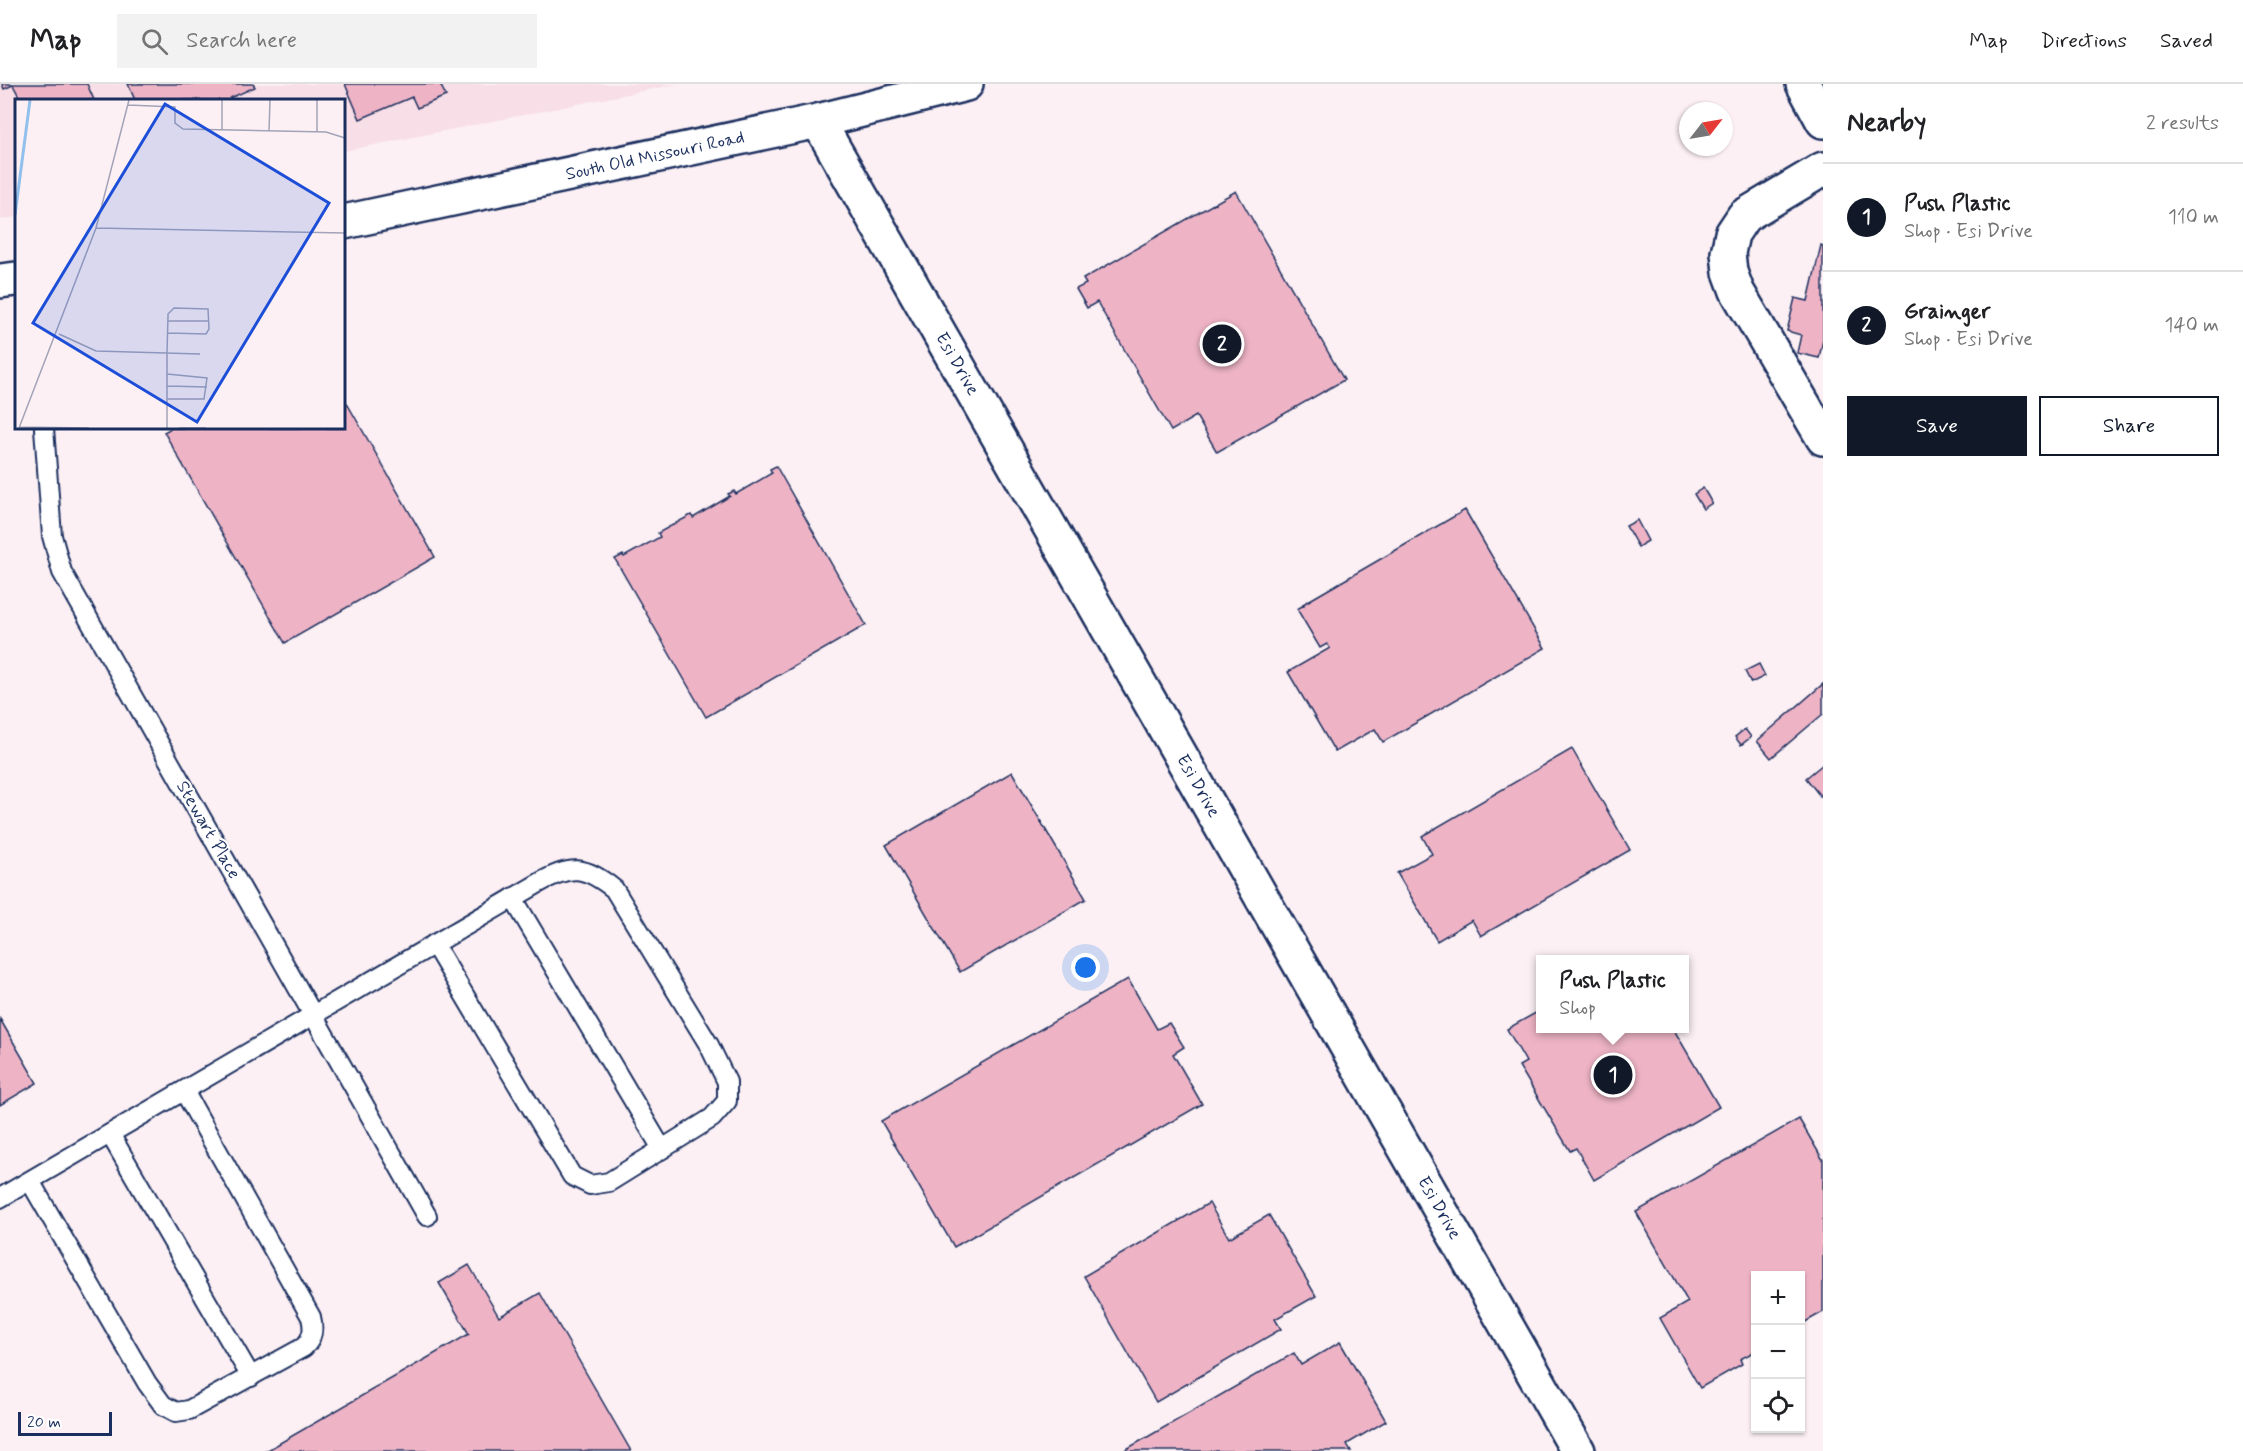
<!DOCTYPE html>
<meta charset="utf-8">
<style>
body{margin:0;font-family:Mynerve,sans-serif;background:#f2f2f2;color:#202124}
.controls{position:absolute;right:18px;bottom:18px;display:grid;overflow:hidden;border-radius:0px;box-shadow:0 2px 4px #0004}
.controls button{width:54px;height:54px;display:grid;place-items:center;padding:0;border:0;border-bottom:2px solid #e0e0e0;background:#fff;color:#202124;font:30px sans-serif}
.compass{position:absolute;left:1679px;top:18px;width:54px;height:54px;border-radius:50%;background:#fff;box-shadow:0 2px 4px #0004;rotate:59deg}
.scale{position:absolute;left:18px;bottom:15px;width:94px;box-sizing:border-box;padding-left:6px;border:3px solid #1b2f5e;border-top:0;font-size:16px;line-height:21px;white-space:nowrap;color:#1b2f5e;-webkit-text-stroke:4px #fff;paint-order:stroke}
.you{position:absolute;left:1086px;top:884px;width:21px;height:21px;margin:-15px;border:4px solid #fff;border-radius:50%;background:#1a73e8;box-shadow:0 0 0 9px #1a73e833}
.badge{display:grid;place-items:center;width:39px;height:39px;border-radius:50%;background:#111827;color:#fff;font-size:20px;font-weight:700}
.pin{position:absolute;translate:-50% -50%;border:3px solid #fff;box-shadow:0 2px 6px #0006}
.popup{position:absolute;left:1536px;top:871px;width:153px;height:78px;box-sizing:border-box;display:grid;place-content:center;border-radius:0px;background:#fff;filter:drop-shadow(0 2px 4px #0005);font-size:20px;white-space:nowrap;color:#757577}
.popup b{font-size:22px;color:#202124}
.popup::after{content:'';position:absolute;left:50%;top:100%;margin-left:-12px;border:12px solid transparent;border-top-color:#fff}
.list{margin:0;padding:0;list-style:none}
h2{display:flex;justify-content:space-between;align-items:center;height:78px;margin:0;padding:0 24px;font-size:26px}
h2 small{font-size:20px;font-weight:400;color:#757577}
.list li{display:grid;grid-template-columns:39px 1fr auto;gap:18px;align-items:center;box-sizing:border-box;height:108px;padding:0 24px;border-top:2px solid #e0e0e0}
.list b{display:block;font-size:22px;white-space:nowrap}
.list p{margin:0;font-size:20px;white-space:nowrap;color:#757577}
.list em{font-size:20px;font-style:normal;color:#757577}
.actions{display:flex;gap:12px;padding:18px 24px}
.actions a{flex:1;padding:14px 0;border:2px solid #111827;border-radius:0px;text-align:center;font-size:21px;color:#111827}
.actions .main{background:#111827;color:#fff}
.icon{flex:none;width:33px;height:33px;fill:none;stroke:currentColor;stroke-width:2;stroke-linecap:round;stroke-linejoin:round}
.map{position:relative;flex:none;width:1823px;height:1367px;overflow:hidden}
header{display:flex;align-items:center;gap:36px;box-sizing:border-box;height:84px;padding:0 30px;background:#fff;border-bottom:2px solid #e0e0e0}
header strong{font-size:28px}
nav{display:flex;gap:33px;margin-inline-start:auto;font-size:21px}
.search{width:420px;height:54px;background:#f2f2f2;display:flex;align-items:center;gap:15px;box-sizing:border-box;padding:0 21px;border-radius:0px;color:#757577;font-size:22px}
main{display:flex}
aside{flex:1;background:#fff}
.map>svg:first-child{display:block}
.built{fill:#f8dee6}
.building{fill:#eeb4c6;stroke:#1b2f5e;stroke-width:1.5}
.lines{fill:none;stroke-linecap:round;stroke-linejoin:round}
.service-casing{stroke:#1b2f5e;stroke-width:22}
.minor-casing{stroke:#1b2f5e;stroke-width:38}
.secondary-casing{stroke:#1b2f5e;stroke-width:38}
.service{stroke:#fff;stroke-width:18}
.minor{stroke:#fff;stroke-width:33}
.secondary{stroke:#fff;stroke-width:33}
.labels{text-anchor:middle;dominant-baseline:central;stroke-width:4.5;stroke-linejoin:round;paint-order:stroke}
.street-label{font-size:18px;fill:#1b2f5e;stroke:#fff}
.inset-river{fill:none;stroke:#91c0ec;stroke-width:3}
.inset-road{fill:none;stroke:#a2a3b8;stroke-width:1.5}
.view{fill:#1d4ed8;fill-opacity:0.15;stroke:#1d4ed8;stroke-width:3}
.inset-edge{fill:none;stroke:#1b2f5e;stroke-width:3}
</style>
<header>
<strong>Map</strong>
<div class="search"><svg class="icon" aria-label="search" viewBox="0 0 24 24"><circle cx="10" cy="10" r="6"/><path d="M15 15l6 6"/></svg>Search here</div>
<nav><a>Map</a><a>Directions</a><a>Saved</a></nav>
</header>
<main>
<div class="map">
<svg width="1823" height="1367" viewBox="0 0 1823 1367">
<rect width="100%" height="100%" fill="#fcf0f4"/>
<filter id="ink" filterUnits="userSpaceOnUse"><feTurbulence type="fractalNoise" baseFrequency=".0167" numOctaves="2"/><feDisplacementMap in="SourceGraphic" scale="12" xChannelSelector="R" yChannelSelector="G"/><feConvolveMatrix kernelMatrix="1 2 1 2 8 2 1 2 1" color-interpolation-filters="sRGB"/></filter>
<g filter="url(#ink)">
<polygon class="built" points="0,0 677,0 344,67 344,16 16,16 16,133 0,136"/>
<g class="building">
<polygon points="2,0 87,0 94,16 21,16 13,1 4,5"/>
<polygon points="128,0 253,0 255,3 230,14 231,16 135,16"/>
<polygon points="345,0 440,0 446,12 417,24 412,13 360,35"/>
<polygon points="1236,107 1344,296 1217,368 1196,332 1171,347 1097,218 1087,224 1076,205 1086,200 1083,195"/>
<polygon points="1821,161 1823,162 1823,256 1819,274 1797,269 1801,251 1787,247 1795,214 1808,217"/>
<polygon points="344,314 435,473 285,559 164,348 171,344 344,344"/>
<polygon points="776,382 866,541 706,633 615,475 623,471 624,473 660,453 658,449 691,431 693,434 730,412 728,410 734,407 736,410 772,389 770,385"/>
<polygon points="1703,404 1712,419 1703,425 1694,410"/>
<polygon points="1465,426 1545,564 1383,658 1375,645 1335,668 1288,588 1330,564 1327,560 1320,564 1297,525 1304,521 1303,520"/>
<polygon points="1637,436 1648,457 1638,463 1626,442"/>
<polygon points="1759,580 1765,592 1751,599 1745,587"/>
<polygon points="1823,600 1823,630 1771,674 1757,657"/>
<polygon points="1745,645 1751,653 1741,661 1735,653"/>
<polygon points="1572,665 1630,766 1481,852 1472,836 1437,857 1397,789 1432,770 1422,752"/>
<polygon points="1823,680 1823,709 1820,712 1806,694"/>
<polygon points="1012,688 1086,815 960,888 886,761"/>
<polygon points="1128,895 1157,945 1169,939 1184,963 1173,970 1202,1020 954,1163 881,1037"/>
<polygon points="1541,926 1541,944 1673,944 1719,1023 1594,1096 1576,1064 1570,1067 1519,982 1526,978 1507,945"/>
<polygon points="0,935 37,999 0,1021"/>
<polygon points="1799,1035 1823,1076 1823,1228 1800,1241 1800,1192 1756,1192 1756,1267 1740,1275 1742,1280 1700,1304 1660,1234 1688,1218 1636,1128"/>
<polygon points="1209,1119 1229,1154 1269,1131 1316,1212 1275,1235 1281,1245 1156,1318 1084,1192"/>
<polygon points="469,1181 499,1233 540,1209 631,1367 266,1367 469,1250 439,1199"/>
<polygon points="1340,1258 1386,1337 1347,1360 1351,1367 1123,1367 1294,1269 1301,1281"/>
</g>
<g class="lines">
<g class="service-casing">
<g id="service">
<polyline points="44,344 52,452 62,488 427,1132"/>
<polyline points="513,814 662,1065"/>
<polyline points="110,1050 251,1293"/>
<path d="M30 1097 147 1299 163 1321 176 1328 189 1326 304 1263C313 1254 314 1245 311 1233L184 1007"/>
<path d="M0 1114 539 799C571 780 585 782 614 805L709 961 727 998V1017L712 1034 609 1098 590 1101 572 1092 434 860"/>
</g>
</g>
<g class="minor-casing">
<g id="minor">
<polyline points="1803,0 1823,37"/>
<polyline points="818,37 1578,1367"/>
<polyline points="1823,85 1744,132 1732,150 1728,169 1730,188 1737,207 1823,354"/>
</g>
</g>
<g class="secondary-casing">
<g id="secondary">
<polyline points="344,138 818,37 966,0"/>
<polyline points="0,197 16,195"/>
</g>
</g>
<use href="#service" class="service"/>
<use href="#minor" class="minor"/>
<use href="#secondary" class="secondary"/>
</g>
</g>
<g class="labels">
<g class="street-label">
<text transform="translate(655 72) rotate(-12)">South Old Missouri Road</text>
<text transform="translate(957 280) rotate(60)">Esi Drive</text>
<text transform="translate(1198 702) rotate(60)">Esi Drive</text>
<text transform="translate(208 746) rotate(60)">Stewart Place</text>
<text transform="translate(1439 1124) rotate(60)">Esi Drive</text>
</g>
</g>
<g transform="translate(15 15)">
<rect width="330" height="330" fill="#fcf0f4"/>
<path class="inset-river" d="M0 116 15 1"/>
<path class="inset-road" d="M207 1V31M113 6 160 8V24L168 30 311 33 330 39M254 32 255 1M302 33V1M81 129 330 134M153 222H194M44 235 81 252 185 255M152 287 192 288M152 300H189L192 279 152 275M5 328 74 329M4 329 81 129 114 1M152 329V254L153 217V215L159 209 193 210 194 230 191 235 153 234M164 329H191"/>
<path class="view" d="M150 5 314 104 182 323 18 224Z"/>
<rect width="330" height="330" class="inset-edge"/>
</g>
</svg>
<div class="controls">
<button>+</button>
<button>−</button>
<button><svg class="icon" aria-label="locate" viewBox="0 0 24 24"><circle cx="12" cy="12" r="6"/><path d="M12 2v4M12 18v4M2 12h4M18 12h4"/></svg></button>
</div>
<svg class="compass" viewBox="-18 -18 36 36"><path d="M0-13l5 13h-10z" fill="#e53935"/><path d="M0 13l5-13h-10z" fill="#757577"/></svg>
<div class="scale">20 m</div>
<div class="you"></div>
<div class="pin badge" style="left:1613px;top:991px">1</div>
<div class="popup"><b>Push Plastic</b>Shop</div>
<div class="pin badge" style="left:1222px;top:260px">2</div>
</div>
<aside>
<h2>Nearby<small>2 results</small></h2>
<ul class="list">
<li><span class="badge">1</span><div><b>Push Plastic</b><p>Shop · Esi Drive</p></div><em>110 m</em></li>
<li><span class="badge">2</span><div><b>Grainger</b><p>Shop · Esi Drive</p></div><em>140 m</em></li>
</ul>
<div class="actions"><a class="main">Save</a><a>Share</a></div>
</aside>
</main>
